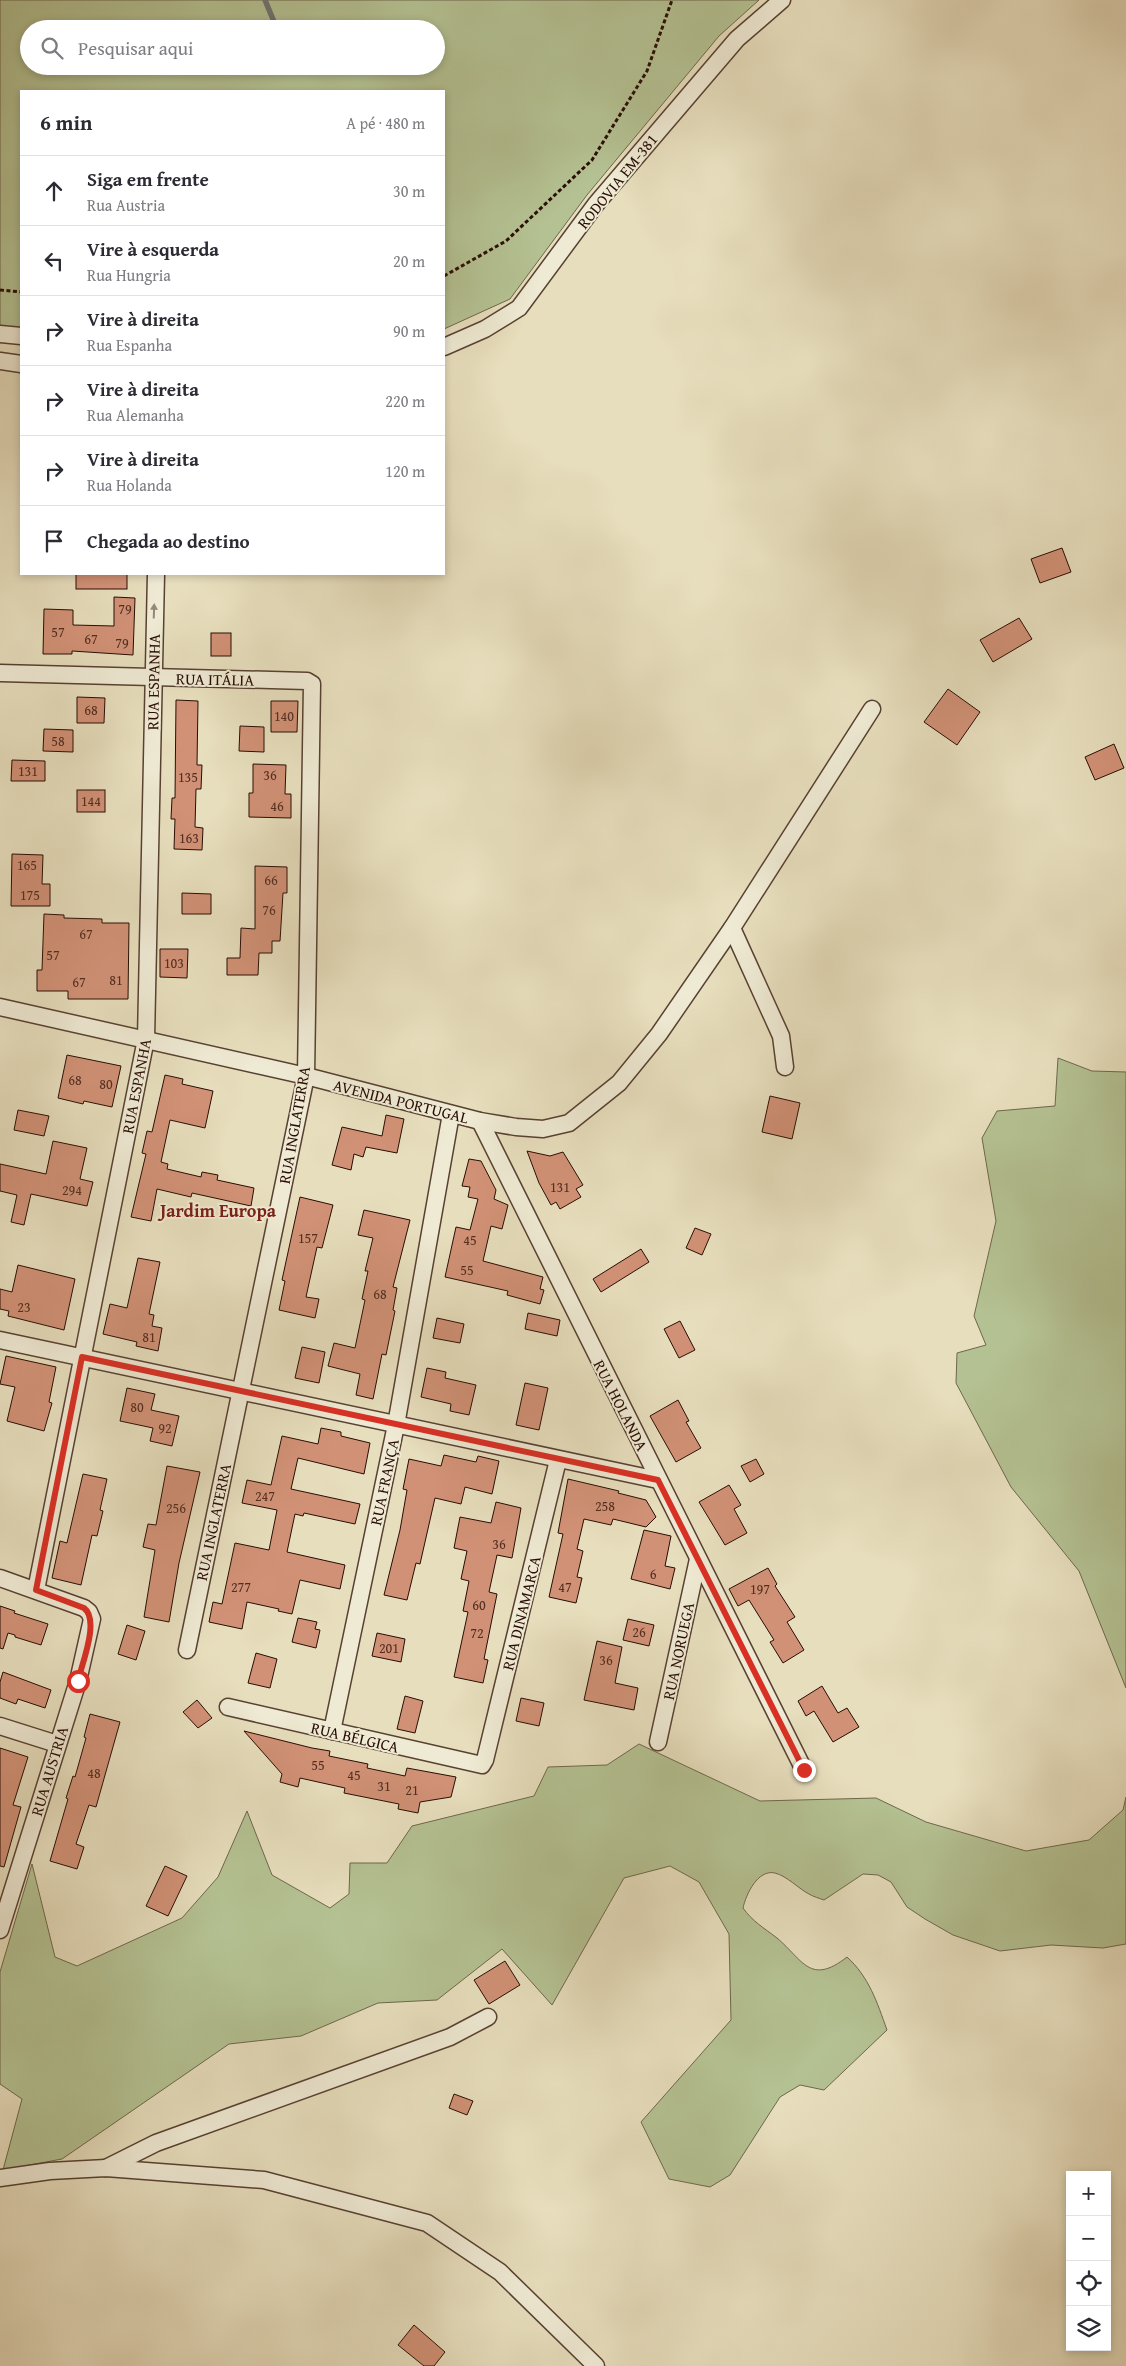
<!DOCTYPE html>
<html lang="pt">
<meta charset="utf-8">
<style>
body{margin:0;font-family:"Gentium Book Plus",serif;background:#f7f7f7;color:#2b2b33}
.controls{position:absolute;right:15px;bottom:15px;display:grid;overflow:hidden;border-radius:0px;box-shadow:0 2px 8px #0003}
.controls button{width:45px;height:45px;display:grid;place-items:center;padding:0;border:0;border-bottom:1px solid #e1e1e2;background:#fff;color:#2b2b33;font:25px sans-serif}
.stop{position:absolute;width:15px;height:15px;margin:-11px;border:4px solid #d93025;border-radius:50%;background:#fff}
.stop.end{background:#d93025;border-color:#fff;box-shadow:0 1px 5px #0008}
.list{margin:0;padding:0;list-style:none}
h2{display:flex;justify-content:space-between;align-items:center;height:65px;margin:0;padding:0 20px;font-size:21px}
h2 small{font-size:16px;font-weight:400;color:#7c7c81}
.list li{display:grid;grid-template-columns:32px 1fr auto;gap:15px;align-items:center;box-sizing:border-box;height:70px;padding:0 20px;border-top:1px solid #e1e1e2}
.list b{display:block;font-size:19px;white-space:nowrap}
.list p{margin:0;font-size:16px;white-space:nowrap;color:#7c7c81}
.list em{font-size:16px;font-style:normal;color:#7c7c81}
.icon{flex:none;width:28px;height:28px;fill:none;stroke:currentColor;stroke-width:2;stroke-linecap:round;stroke-linejoin:round}
.map{position:relative;flex:none;width:1126px;height:2366px;overflow:hidden}
.search{position:absolute;background:#fff;box-shadow:0 2px 8px #0003;left:20px;top:20px;width:425px;height:55px;display:flex;align-items:center;gap:12px;box-sizing:border-box;padding:0 18px;border-radius:28px;color:#7c7c81;font-size:19px}
.panel{position:absolute;background:#fff;box-shadow:0 2px 8px #0003;left:20px;top:90px;width:425px;height:485px;border-radius:0px}
.map>svg:first-child{display:block}
.green{fill:#b4c192;stroke:#6e674b;fill-rule:evenodd}
.lines{fill:none;stroke-linecap:round;stroke-linejoin:round}
.stream{stroke:#6f7474;stroke-width:5.5}
.building{fill:#d19176;stroke:#280d04}
.minor-casing{stroke:#584132;stroke-width:19}
.path{stroke:#280d04;stroke-width:3;stroke-dasharray:4 2.5;stroke-linecap:butt}
.minor{stroke:#efead4;stroke-width:16}
.oneway{fill:#958776}
.route{stroke:#d93025;stroke-width:6}
.labels{text-anchor:middle;dominant-baseline:central;stroke-width:4;stroke-linejoin:round;paint-order:stroke}
.number-label{font-size:14px;fill:#522e20}
.street-label{font-size:16px;fill:#280d04;stroke:#efead4}
.neighbourhood-label{font-size:18px;font-weight:bold;fill:#7a1f14;stroke:#efead4}
</style>
<div class="map">
<svg width="1126" height="2366" viewBox="0 0 1126 2366">
<rect width="100%" height="100%" fill="#e7debd"/>
<filter id="stains"><feTurbulence type="fractalNoise" baseFrequency=".004" numOctaves="4"/><feColorMatrix values="0 0 0 0 .2 0 0 0 0 .09 0 0 0 0 .02 0 0 0 .5 -.17"/></filter>
<radialGradient id="worn" r=".72"><stop offset=".6" stop-color="#630" stop-opacity="0"/><stop offset="1" stop-color="#630" stop-opacity=".3"/></radialGradient>
<g class="green">
<path d="M0 0H759L719 36 587 195 510 299 444 329V91H21V339L0 335ZM29 29H436V66H29Z"/>
<polygon points="1058,1058 1092,1071 1126,1072 1126,1688 1079,1571 1011,1487 956,1383 957,1353 986,1345 974,1316 996,1221 982,1138 997,1111 1055,1106"/>
<path d="M639 1744 760 1801 876 1798 926 1822 1026 1851 1089 1840 1123 1810 1126 1797V1944L1103 1948 1051 1945 1000 1951 953 1935 925 1919 907 1907 891 1882 878 1875 863 1874 824 1900C819 1898 814 1897 809 1894 799 1889 787 1876 775 1873 758 1869 746 1894 743 1908 752 1921 764 1928 777 1938 803 1960 810 1986 847 1957 869 1977 877 2002 887 2030L824 2090 800 2085 780 2097 730 2175 710 2187 669 2179 641 2122 731 2020 729 1934 699 1882 670 1866 624 1878 552 2005 502 1949 437 2000 378 2003 301 2036 229 2044 62 2159 3 2170 22 2099 0 2084V1972L32 1864 55 1957 77 1966 182 1918 218 1877 247 1811 272 1875 330 1908 349 1894 350 1863H387L412 1826 534 1796 548 1767 607 1765Z"/>
</g>
<g class="lines">
<polyline class="stream" points="265,0 277,29"/>
</g>
<g class="building">
<polygon points="1062,548 1071,572 1040,583 1031,559"/>
<rect x="76" y="574" width="51" height="15"/>
<polygon points="114,597 135,598 133,655 72,651 72,654 43,654 44,609 73,610 73,625 114,626"/>
<polygon points="1019,618 1032,639 993,662 980,640"/>
<rect x="211" y="633" width="20" height="23"/>
<polygon points="948,689 980,712 957,745 924,722"/>
<polygon points="77,697 105,698 104,723 77,723"/>
<polygon points="176,700 198,701 197,765 202,765 201,789 196,789 195,827 203,828 202,850 174,849 175,819 171,819 172,798 175,798"/>
<polygon points="271,701 298,701 297,732 271,732"/>
<polygon points="240,726 264,727 264,752 239,751"/>
<polygon points="44,729 73,730 73,752 43,751"/>
<polygon points="1114,744 1124,768 1095,780 1085,757"/>
<polygon points="12,760 45,761 45,781 11,781"/>
<polygon points="253,764 286,765 285,794 291,794 291,818 249,817 249,793 253,793"/>
<rect x="77" y="790" width="28" height="22"/>
<polygon points="12,854 43,855 42,884 50,884 50,906 11,906"/>
<polygon points="255,866 287,867 287,893 283,893 280,941 272,941 272,953 259,953 258,975 227,975 227,958 240,958 241,928 255,929"/>
<polygon points="182,893 211,894 211,914 182,914"/>
<polygon points="44,914 64,915 64,918 102,919 102,923 129,923 128,999 68,999 68,991 37,991 37,970 42,970"/>
<polygon points="160,949 188,949 187,978 160,977"/>
<polygon points="67,1055 121,1066 112,1107 84,1101 83,1104 58,1098"/>
<polygon points="165,1075 183,1079 182,1084 213,1091 205,1128 170,1120 161,1162 168,1164 167,1169 201,1177 202,1172 218,1175 217,1180 254,1188 251,1206 192,1193 191,1197 157,1189 151,1221 131,1217 146,1154 142,1153 147,1131 152,1132"/>
<polygon points="770,1096 800,1103 792,1139 762,1132"/>
<polygon points="18,1110 49,1116 44,1136 14,1130"/>
<polygon points="386,1115 404,1119 397,1153 366,1147 363,1157 354,1154 351,1170 332,1165 342,1127 382,1136"/>
<polygon points="53,1141 87,1148 80,1179 93,1182 87,1206 31,1194 24,1225 11,1222 17,1195 0,1191 0,1164 46,1174"/>
<polygon points="527,1151 550,1156 563,1152 583,1185 576,1189 581,1197 560,1209 556,1202 551,1205 539,1183"/>
<polygon points="469,1159 481,1161 496,1190 494,1199 508,1205 502,1229 491,1226 483,1261 543,1277 540,1289 544,1290 540,1304 507,1295 508,1291 445,1277 456,1227 470,1230 478,1199 468,1197 470,1187 462,1186"/>
<polygon points="300,1197 333,1205 322,1248 317,1247 306,1297 319,1299 315,1318 279,1310 285,1281 282,1280"/>
<polygon points="364,1210 410,1220 393,1287 397,1288 393,1310 395,1311 386,1355 382,1354 373,1399 356,1395 360,1374 328,1366 334,1343 355,1348 365,1300 362,1299 368,1271 365,1271 373,1238 358,1235"/>
<polygon points="695,1228 711,1234 702,1255 686,1248"/>
<polygon points="641,1249 649,1262 601,1292 593,1279"/>
<polygon points="138,1258 160,1262 149,1314 154,1315 152,1326 162,1328 158,1351 136,1346 137,1342 103,1334 110,1304 127,1308"/>
<polygon points="18,1265 75,1279 64,1330 8,1316 9,1311 0,1309 0,1289 12,1292"/>
<polygon points="528,1313 560,1320 557,1336 525,1329"/>
<polygon points="437,1318 464,1324 460,1343 433,1338"/>
<polygon points="680,1321 695,1350 679,1358 664,1329"/>
<polygon points="302,1347 325,1352 319,1383 295,1378"/>
<polygon points="6,1356 56,1367 49,1402 52,1403 44,1431 7,1421 15,1387 0,1384"/>
<polygon points="427,1368 446,1372 445,1378 476,1385 469,1415 450,1411 451,1404 421,1397"/>
<polygon points="525,1383 548,1388 539,1430 516,1425"/>
<polygon points="127,1388 155,1394 151,1410 179,1416 172,1446 150,1441 153,1428 120,1421"/>
<polygon points="678,1400 689,1421 686,1422 701,1448 676,1462 650,1416"/>
<polygon points="321,1428 341,1432 341,1436 370,1443 364,1474 298,1458 291,1489 360,1504 355,1524 304,1513 303,1516 295,1514 287,1552 345,1565 340,1589 300,1580 292,1614 278,1611 279,1609 247,1602 242,1629 209,1622 213,1602 222,1604 235,1543 269,1550 277,1510 242,1503 247,1480 271,1485 282,1436 318,1444"/>
<polygon points="444,1455 476,1462 478,1456 499,1461 492,1494 465,1487 461,1504 435,1498 420,1564 416,1563 407,1600 384,1595 400,1530 407,1490 403,1489 409,1459 441,1466"/>
<polygon points="756,1459 764,1474 750,1482 741,1466"/>
<polygon points="167,1466 200,1472 179,1563 169,1622 144,1617 155,1550 143,1547 148,1524 156,1525"/>
<polygon points="83,1474 107,1479 100,1510 103,1511 97,1536 92,1535 81,1585 52,1578 60,1541 67,1543"/>
<polygon points="568,1479 619,1491 618,1493 646,1500 656,1517 646,1527 613,1519 611,1525 584,1519 577,1549 583,1551 577,1577 582,1578 576,1603 549,1597 563,1534 558,1533"/>
<polygon points="729,1485 741,1505 734,1509 747,1533 725,1545 699,1502"/>
<polygon points="496,1502 521,1508 512,1558 497,1555 489,1592 497,1594 484,1659 488,1660 483,1683 454,1677 468,1612 463,1611 469,1581 461,1579 467,1551 454,1548 460,1517 491,1523"/>
<polygon points="644,1530 671,1536 665,1566 675,1568 670,1589 631,1579"/>
<polygon points="768,1568 777,1584 775,1586 795,1617 787,1622 804,1650 783,1663 770,1642 774,1640 749,1600 738,1606 729,1589"/>
<polygon points="0,1606 15,1611 14,1613 48,1624 41,1645 15,1637 15,1635 8,1633 3,1649 0,1648"/>
<polygon points="298,1618 317,1622 315,1629 320,1630 316,1648 292,1642"/>
<polygon points="628,1619 654,1625 649,1646 623,1640"/>
<polygon points="127,1625 145,1631 136,1660 118,1654"/>
<polygon points="377,1633 405,1639 401,1662 372,1656"/>
<polygon points="597,1641 622,1647 615,1683 638,1688 634,1710 584,1700"/>
<polygon points="256,1653 277,1659 270,1688 248,1683"/>
<polygon points="3,1672 51,1690 45,1708 18,1699 16,1704 0,1698 0,1682"/>
<polygon points="822,1686 838,1713 847,1708 859,1727 833,1742 814,1711 806,1716 798,1701"/>
<polygon points="405,1696 423,1701 415,1733 397,1729"/>
<polygon points="521,1698 544,1703 539,1726 516,1721"/>
<polygon points="197,1700 212,1718 198,1728 183,1712"/>
<polygon points="90,1714 120,1722 96,1807 89,1805 76,1844 84,1847 77,1869 50,1861 68,1799 66,1798 73,1776 75,1777 86,1738 84,1737"/>
<polygon points="244,1731 312,1748 330,1751 329,1756 368,1764 367,1768 405,1776 407,1768 456,1777 451,1797 420,1802 418,1813 398,1809 399,1804 344,1793 345,1788 300,1778 298,1787 280,1782 282,1774"/>
<polygon points="0,1748 28,1757 13,1805 21,1807 4,1867 0,1866"/>
<polygon points="165,1866 187,1876 168,1916 146,1906"/>
<polygon points="505,1961 520,1985 489,2004 474,1980"/>
<polygon points="454,2094 473,2101 467,2115 449,2108"/>
<polygon points="414,2325 445,2352 434,2366 424,2366 398,2345"/>
</g>
<g class="lines">
<g class="minor-casing">
<g id="minor">
<polyline points="0,334 21,336"/>
<polyline points="444,347 485,329 519,308 596,204 737,39 782,0"/>
<polyline points="0,361 21,364"/>
<polyline points="0,673 307,681 312,684 306,1076 187,1650"/>
<polyline points="732,928 781,1036 785,1067"/>
<polyline points="0,1007 306,1076 480,1121 516,1127 543,1129 569,1123 619,1083 659,1034 732,928 872,709"/>
<polyline points="480,1121 804,1770"/>
<polyline points="0,1340 658,1480"/>
<polyline points="0,1578 84,1608 89,1612 92,1619 78,1681 0,1930"/>
<polyline points="36,1590 146,1039 156,574"/>
<polyline points="228,1707 482,1765 485,1760 558,1460"/>
<polyline points="0,1726 57,1744"/>
<polyline points="332,1731 396,1425 451,1114"/>
<polyline points="658,1742 698,1559"/>
<polyline points="106,2168 156,2143 450,2037 488,2017"/>
<polyline points="0,2178 50,2171 106,2168 264,2180 427,2223 500,2272 596,2366"/>
</g>
</g>
<g class="path">
<polyline points="444,276 506,241 592,160 647,71 672,0"/>
<polyline points="0,290 21,292"/>
</g>
<use href="#minor" class="minor"/>
</g>
<defs><path id="oneway-solid" d="M-6-.8H1V-3.2L6.5 0L1 3.2V.8H-6Z" transform="scale(1.25)"/></defs>
<use class="oneway" href="#oneway-solid" transform="translate(154 611) rotate(-88)"/>
<g class="lines">
<path class="route" d="M78 1681C82 1663 100 1620 84 1608L36 1590 82 1357 658 1480 804 1770"/>
</g>
<g class="labels">
<g class="number-label">
<text x="125" y="609">79</text>
<text x="58" y="632">57</text>
<text x="91" y="639">67</text>
<text x="122" y="643">79</text>
<text x="91" y="710">68</text>
<text x="284" y="716">140</text>
<text x="58" y="741">58</text>
<text x="28" y="771">131</text>
<text x="270" y="775">36</text>
<text x="188" y="777">135</text>
<text x="91" y="801">144</text>
<text x="277" y="806">46</text>
<text x="189" y="838">163</text>
<text x="27" y="865">165</text>
<text x="271" y="880">66</text>
<text x="30" y="895">175</text>
<text x="269" y="910">76</text>
<text x="86" y="934">67</text>
<text x="53" y="955">57</text>
<text x="174" y="963">103</text>
<text x="116" y="980">81</text>
<text x="79" y="982">67</text>
<text x="75" y="1080">68</text>
<text x="106" y="1084">80</text>
<text x="560" y="1187">131</text>
<text x="72" y="1190">294</text>
<text x="308" y="1238">157</text>
<text x="470" y="1240">45</text>
<text x="467" y="1270">55</text>
<text x="380" y="1294">68</text>
<text x="24" y="1307">23</text>
<text x="149" y="1337">81</text>
<text x="137" y="1407">80</text>
<text x="165" y="1428">92</text>
<text x="265" y="1496">247</text>
<text x="605" y="1506">258</text>
<text x="176" y="1508">256</text>
<text x="499" y="1544">36</text>
<text x="653" y="1574">6</text>
<text x="241" y="1587">277</text>
<text x="565" y="1587">47</text>
<text x="760" y="1589">197</text>
<text x="479" y="1605">60</text>
<text x="639" y="1632">26</text>
<text x="477" y="1633">72</text>
<text x="389" y="1648">201</text>
<text x="606" y="1660">36</text>
<text x="318" y="1765">55</text>
<text x="94" y="1773">48</text>
<text x="354" y="1775">45</text>
<text x="384" y="1786">31</text>
<text x="412" y="1790">21</text>
</g>
<g class="street-label">
<text transform="translate(617 181) rotate(-51)">RODOVIA EM-381</text>
<text transform="translate(215 679) rotate(1)">RUA ITÁLIA</text>
<text transform="translate(153 682) rotate(-89)">RUA ESPANHA</text>
<text transform="translate(136 1086) rotate(-79)">RUA ESPANHA</text>
<text transform="translate(401 1101) rotate(14)">AVENIDA PORTUGAL</text>
<text transform="translate(294 1125) rotate(-80)">RUA INGLATERRA</text>
<text transform="translate(621 1405) rotate(63)">RUA HOLANDA</text>
<text transform="translate(384 1482) rotate(-78)">RUA FRANÇA</text>
<text transform="translate(213 1522) rotate(-78)">RUA INGLATERRA</text>
<text transform="translate(521 1613) rotate(-76)">RUA DINAMARCA</text>
<text transform="translate(678 1651) rotate(-78)">RUA NORUEGA</text>
<text transform="translate(355 1737) rotate(13)">RUA BÉLGICA</text>
<text transform="translate(49 1771) rotate(-73)">RUA AUSTRIA</text>
</g>
<g class="neighbourhood-label">
<text x="218" y="1210">Jardim Europa</text>
</g>
</g>
<rect width="100%" height="100%" filter="url(#stains)"/>
<rect width="100%" height="100%" fill="url(#worn)"/>
</svg>
<div class="controls">
<button>+</button>
<button>−</button>
<button><svg class="icon" aria-label="locate" viewBox="0 0 24 24"><circle cx="12" cy="12" r="6"/><path d="M12 2v4M12 18v4M2 12h4M18 12h4"/></svg></button>
<button><svg class="icon" aria-label="layers" viewBox="0 0 24 24"><path d="M12 4l9 5-9 5-9-5zM3 14l9 5 9-5"/></svg></button>
</div>
<div class="stop" style="left:78px;top:1681px"></div>
<div class="stop end" style="left:804px;top:1770px"></div>
<div class="search"><svg class="icon" aria-label="search" viewBox="0 0 24 24"><circle cx="10" cy="10" r="6"/><path d="M15 15l6 6"/></svg>Pesquisar aqui</div>
<section class="panel">
<h2>6 min<small>A pé · 480 m</small></h2>
<ul class="list">
<li><svg class="icon" aria-label="ahead" viewBox="0 0 24 24"><path d="M12 20V5M6 11l6-6 6 6"/></svg><div><b>Siga em frente</b><p>Rua Austria</p></div><em>30 m</em></li>
<li><svg class="icon" aria-label="left" viewBox="0 0 24 24"><path d="M17 20v-9H6M10 6l-5 5 5 5"/></svg><div><b>Vire à esquerda</b><p>Rua Hungria</p></div><em>20 m</em></li>
<li><svg class="icon" aria-label="right" viewBox="0 0 24 24"><path d="M7 20v-9h11M14 6l5 5-5 5"/></svg><div><b>Vire à direita</b><p>Rua Espanha</p></div><em>90 m</em></li>
<li><svg class="icon" aria-label="right" viewBox="0 0 24 24"><path d="M7 20v-9h11M14 6l5 5-5 5"/></svg><div><b>Vire à direita</b><p>Rua Alemanha</p></div><em>220 m</em></li>
<li><svg class="icon" aria-label="right" viewBox="0 0 24 24"><path d="M7 20v-9h11M14 6l5 5-5 5"/></svg><div><b>Vire à direita</b><p>Rua Holanda</p></div><em>120 m</em></li>
<li><svg class="icon" aria-label="arrive" viewBox="0 0 24 24"><path d="M6 21V4h12l-3 4 3 4H6"/></svg><div><b>Chegada ao destino</b></div></li>
</ul>
</section>
</div>
